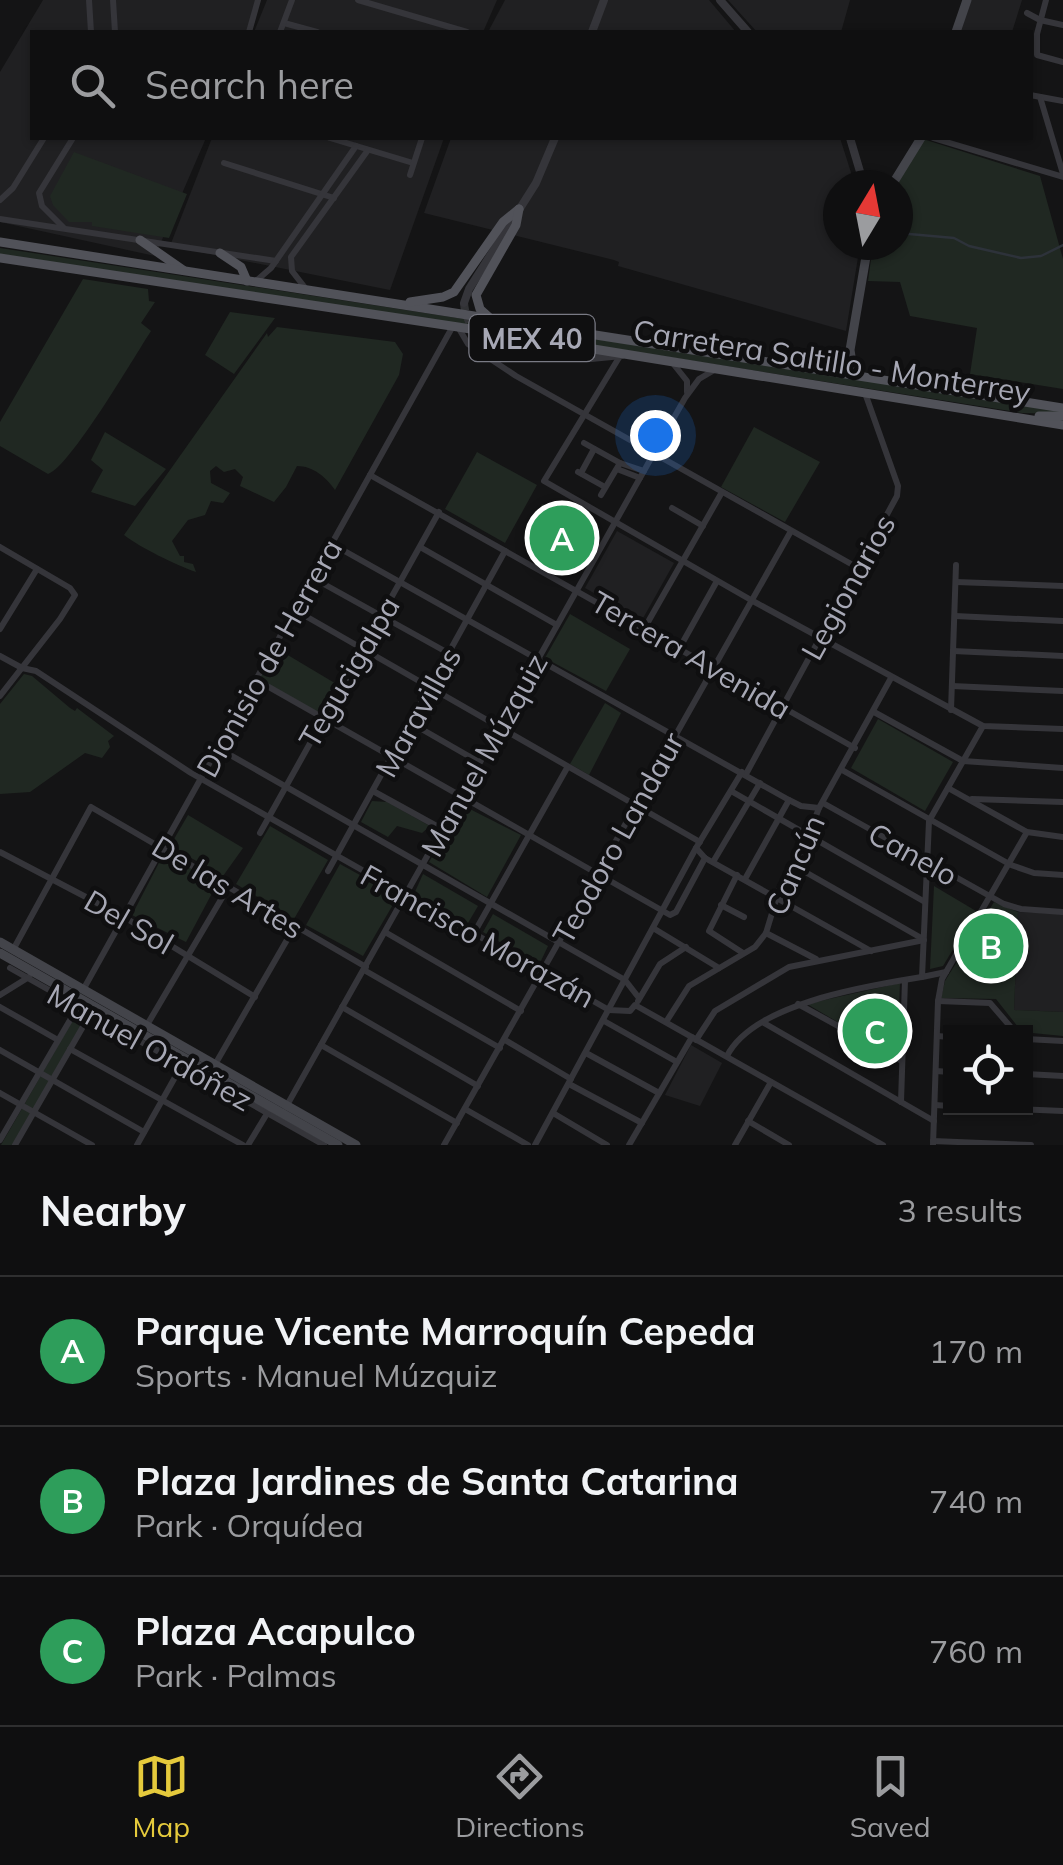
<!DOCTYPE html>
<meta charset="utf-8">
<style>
body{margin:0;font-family:Mulish,sans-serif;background:#1d1d1e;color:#f1f3f6}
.controls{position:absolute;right:30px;bottom:30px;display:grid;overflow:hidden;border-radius:0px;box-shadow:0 2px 8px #0004}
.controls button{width:90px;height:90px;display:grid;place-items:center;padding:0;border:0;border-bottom:2px solid #2f2f30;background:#0f0f10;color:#f1f3f6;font:50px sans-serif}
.compass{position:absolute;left:823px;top:170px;width:90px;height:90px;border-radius:50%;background:#0f0f10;box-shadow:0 2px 8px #0004;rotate:10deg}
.you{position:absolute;left:655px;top:435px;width:35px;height:35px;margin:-25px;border:8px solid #fff;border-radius:50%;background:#1a73e8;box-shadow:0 0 0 15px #1a73e833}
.badge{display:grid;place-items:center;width:65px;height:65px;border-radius:50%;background:#e5ca3c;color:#fff;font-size:32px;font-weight:700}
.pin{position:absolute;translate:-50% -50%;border:5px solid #fff;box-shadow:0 2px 10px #0006}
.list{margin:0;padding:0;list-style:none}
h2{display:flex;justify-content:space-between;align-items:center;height:130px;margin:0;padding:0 40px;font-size:42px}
h2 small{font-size:32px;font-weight:400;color:#9b9c9f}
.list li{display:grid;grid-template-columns:65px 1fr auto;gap:30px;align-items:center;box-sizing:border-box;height:150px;padding:0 40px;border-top:2px solid #2f2f30}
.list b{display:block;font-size:38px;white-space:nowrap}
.list p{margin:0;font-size:32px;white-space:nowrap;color:#9b9c9f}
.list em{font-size:32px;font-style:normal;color:#9b9c9f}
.icon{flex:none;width:55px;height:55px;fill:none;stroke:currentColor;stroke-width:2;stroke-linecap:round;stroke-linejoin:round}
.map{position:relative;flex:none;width:1063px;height:1145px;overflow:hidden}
.search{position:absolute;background:#0f0f10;box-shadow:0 2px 8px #0004;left:30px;right:30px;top:30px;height:110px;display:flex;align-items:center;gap:25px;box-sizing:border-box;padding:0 35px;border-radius:0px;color:#9b9c9f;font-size:38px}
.sheet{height:580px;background:#0f0f10}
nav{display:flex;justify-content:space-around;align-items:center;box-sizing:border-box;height:140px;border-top:2px solid #2f2f30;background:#0f0f10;font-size:28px;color:#9b9c9f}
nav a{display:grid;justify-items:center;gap:5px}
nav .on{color:#e5ca3c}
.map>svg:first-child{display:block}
.built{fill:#202022}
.green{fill:#202822}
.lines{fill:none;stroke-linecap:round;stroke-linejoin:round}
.stream{stroke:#2d323a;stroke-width:2.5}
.tertiary-tunnel{stroke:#313235;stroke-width:8;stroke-dasharray:8 4;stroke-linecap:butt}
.minor{stroke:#35353a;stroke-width:6}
.tertiary{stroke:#35353a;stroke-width:8}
.secondary{stroke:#43444a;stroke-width:9}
.primary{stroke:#515259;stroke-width:9}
.labels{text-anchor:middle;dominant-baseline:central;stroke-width:9;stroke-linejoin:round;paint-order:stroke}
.shield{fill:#0f0f10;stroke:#797a84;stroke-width:2.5}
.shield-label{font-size:28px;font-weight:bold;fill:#a7a8b5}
.street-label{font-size:30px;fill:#a7a8b5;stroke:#0f0f10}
</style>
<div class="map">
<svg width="1063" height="1145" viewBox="0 0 1063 1145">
<rect width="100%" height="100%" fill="#141415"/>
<g class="built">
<polygon points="43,0 260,0 247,32 32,32 32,138 206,138 155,256 0,222 0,72"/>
<polygon points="267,0 497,0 483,32 254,32"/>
<polygon points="505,0 709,0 736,32 488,32"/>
<polygon points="728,0 850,0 841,32 757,32"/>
<polygon points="970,0 1022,0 1012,32 959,32"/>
<polygon points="212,138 444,138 390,290 170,246"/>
<polygon points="451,138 840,138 855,185 838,185 838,245 860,245 846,331 618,266 619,262 614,260 424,213"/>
<polygon points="617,531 674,563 642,620 585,588"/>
<polygon points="1018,912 1063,914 1063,1012 1014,1010"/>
<polygon points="691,1045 722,1063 700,1106 665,1095"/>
</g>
<g class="green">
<polygon points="923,139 1040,176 1063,259 1063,389 970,374 977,328 910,316 900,282 868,281 873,245 898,245 898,185 895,185"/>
<polygon points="74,152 187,194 169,238 92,226 92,222 69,222 53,205 50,196"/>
<path d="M0 248 1059 410 1063 414 1022 413C682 358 341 307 0 254Z"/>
<path d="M83 279 148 289 149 301 155 302 141 323 151 331C134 357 70 467 48 474L0 446V422Z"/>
<polygon points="230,312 275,318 234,374 205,355"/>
<path d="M277 327 395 342 403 354 399 375 335 490C326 477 313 466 297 466L286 487 274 502 240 486 243 477 235 469 224 472 216 466 210 471 211 483 230 493 223 503 211 501 205 515 188 520 172 541 180 556H184V562L193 564 196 572C174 564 141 548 124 535L267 333 268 337Z"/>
<polygon points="754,427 820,462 785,522 721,487"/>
<polygon points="105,432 166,469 135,506 91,492 103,470 91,460"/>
<polygon points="477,452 537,485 505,543 445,509"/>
<path d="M542 504 571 512 588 523 591 533 562 575C537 559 528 531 542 504Z"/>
<polygon points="570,614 630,649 606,691 545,658"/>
<polygon points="276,648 338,685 321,714 258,678"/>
<polygon points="24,674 32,676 70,708 75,711 77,708 114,736 108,741 110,747 102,758 85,753 30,792 0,794 0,704"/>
<polygon points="605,703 621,713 589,775 570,764"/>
<polygon points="878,719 953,762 925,811 851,768"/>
<polygon points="372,801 387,802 430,826 422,833 397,826 388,837 361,822"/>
<polygon points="462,805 521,835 487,897 429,862"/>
<polygon points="188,815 243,848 223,876 170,846"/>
<polygon points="270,826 328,860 294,919 236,884"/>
<polygon points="162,857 180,862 218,882 186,942 132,915"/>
<polygon points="340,864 398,896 363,956 306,925"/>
<polygon points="423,874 478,906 468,923 414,894"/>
<polygon points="934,886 976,911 943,966 930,969"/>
<polygon points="994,902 1018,912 1014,1010 1063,1012 1063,1036 1022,1032 996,999 941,998 945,981"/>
<polygon points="493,914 548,946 539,965 483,932"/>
<polygon points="900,983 897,1057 807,1004"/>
<polygon points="78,1011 87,1016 14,1145 1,1145"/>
</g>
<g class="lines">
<polyline class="stream" points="898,233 954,238 969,246 1021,258 1041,256 1063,245"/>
<path class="tertiary-tunnel" d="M464 303C466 324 477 338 498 344"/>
<g class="minor">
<polyline points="89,0 91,32"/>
<polyline points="113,0 115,32"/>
<polyline points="358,0 467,32"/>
<polyline points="1046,0 1037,34 1037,55 1063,62"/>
<polyline points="1027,13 1040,20 1063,25"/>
<polyline points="284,23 317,32"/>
<polyline points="249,32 258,0"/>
<polyline points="280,32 292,0"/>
<polyline points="1030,95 1063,101"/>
<polyline points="1040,97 1063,174"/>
<polyline points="330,138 413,163"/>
<polyline points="933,138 1063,177"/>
<polyline points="224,163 334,198"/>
<polyline points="410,175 422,138"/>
<polyline points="0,200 13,188 44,138"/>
<polyline points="0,219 276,261"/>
<polyline points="63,227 42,206 39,193 73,138"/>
<polyline points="256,281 271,268 356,146"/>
<polyline points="306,289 292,271 291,257 368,150"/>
<polyline points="458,327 468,344 516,376 860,569"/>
<polyline points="620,356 544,481 751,600 983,726 1063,729"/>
<polyline points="671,361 687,381 687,392"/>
<polyline points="584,443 620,463 644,471"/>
<polyline points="617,469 640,478"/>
<polyline points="578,472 605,487"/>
<polyline points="581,473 594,449"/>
<polyline points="370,475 855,748"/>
<polyline points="601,495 620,463"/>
<polyline points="672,508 703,526"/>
<polyline points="332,544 789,800 801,806 819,808"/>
<polyline points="0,547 70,588 75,595 60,619 0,696"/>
<polyline points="420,547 557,625"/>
<polyline points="313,578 450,654"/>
<polyline points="956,582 1063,586"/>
<polyline points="295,610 700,842"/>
<polyline points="955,616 1063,621"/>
<polyline points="0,629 37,569"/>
<polyline points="644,629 722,492"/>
<polyline points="679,649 717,581"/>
<polyline points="953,651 1063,656"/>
<polyline points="0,656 22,668 36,671 191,773 609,1010 630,1011 635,1005 883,1145"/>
<polyline points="255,679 670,915 676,912 705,858"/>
<polyline points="952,686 1063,691"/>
<polyline points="951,710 956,565"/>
<polyline points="874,712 963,761 1063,768"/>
<polyline points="411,723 479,762"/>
<polyline points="218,748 625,980 639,998"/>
<polyline points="842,770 1011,865 1034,873 1063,875"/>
<polyline points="746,774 897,496 898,486 865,393"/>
<polyline points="948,788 1027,832 1063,837"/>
<polyline points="373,791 442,829"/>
<polyline points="731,791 925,902"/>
<polyline points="972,799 1063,802"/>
<polyline points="823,803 1004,904 1021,909 1063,912"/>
<polyline points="260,833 439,512"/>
<polyline points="696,848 705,858 871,951"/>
<polyline points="0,852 124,917 255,997"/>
<polyline points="713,862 760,783"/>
<polyline points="793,865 923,939"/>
<polyline points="328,871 505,551"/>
<polyline points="737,875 709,931 743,953"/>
<polyline points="745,879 789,800"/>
<polyline points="721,905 744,917"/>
<polyline points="653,928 719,968"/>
<polyline points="385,932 521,1011"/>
<polyline points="474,933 567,768"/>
<polyline points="766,933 816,959"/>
<polyline points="13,950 91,807 366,967"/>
<polyline points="10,968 324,1145"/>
<polyline points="364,970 500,1048"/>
<polyline points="946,972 922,977 929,821 983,726"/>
<polyline points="83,990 453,326"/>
<polyline points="0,995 29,977"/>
<polyline points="638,1001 660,964 686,947"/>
<polyline points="938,1001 990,1003 1015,1032"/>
<polyline points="798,1004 902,1061"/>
<polyline points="0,1007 58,1040"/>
<polyline points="342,1007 478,1086"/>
<polyline points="604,1021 677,1062"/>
<polyline points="666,1022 689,986 755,947 766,933 779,890 806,842 819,808 891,678"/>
<polyline points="764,1023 934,1121"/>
<polyline points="147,1025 229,886"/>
<polyline points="937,1036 950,1037"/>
<polyline points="1026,1039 1063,1041"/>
<polyline points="505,1040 571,1079"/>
<polyline points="696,1040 715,1011 789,967 924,940"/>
<polyline points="321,1045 457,1123"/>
<polyline points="70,1049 243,1145"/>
<polyline points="0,1050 144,1132"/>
<polyline points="586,1053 659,1093"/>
<path d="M727 1056C754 1003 867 986 922 977"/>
<polyline points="213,1068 295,926"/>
<polyline points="936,1071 950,1072"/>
<polyline points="1026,1074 1063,1076"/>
<polyline points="569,1084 642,1123"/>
<polyline points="0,1093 92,1145"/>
<polyline points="901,1102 905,980"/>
<polyline points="935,1105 950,1106"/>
<polyline points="286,1107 685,398 699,379 716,369"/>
<polyline points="989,1108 1063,1111"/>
<polyline points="465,1109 528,1145"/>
<polyline points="553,1113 607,1145"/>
<polyline points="748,1121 789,1145"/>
<polyline points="0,1140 80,1003"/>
<polyline points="933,1141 1031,1145"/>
<polyline points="15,1145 92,1011"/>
<polyline points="137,1145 183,1063"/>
<polyline points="248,1145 268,1112"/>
<polyline points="444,1145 791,531"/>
<polyline points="535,1145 696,848 742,772"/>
<polyline points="629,1145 692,1037"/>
<polyline points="735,1145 771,1082"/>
<polyline points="933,1145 938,1001 942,979 1027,832"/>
</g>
<g class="tertiary">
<polyline points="720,0 748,32"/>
<polyline points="592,32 604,0"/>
<polyline points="850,138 864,185"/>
<polyline points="464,303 469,289 536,183 555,138"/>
<polyline points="498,344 591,358 622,355"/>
</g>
<g class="secondary">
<polyline points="956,32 967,0"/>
<polyline points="892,185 921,138"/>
<polyline points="862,376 852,363 850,350 868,245"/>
<polyline points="0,942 356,1145"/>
<polyline points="0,953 338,1145"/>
</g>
<g class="primary">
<polyline points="140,240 183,270"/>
<polyline points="0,242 1063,408"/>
<polyline points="220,253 241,267 247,281"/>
<polyline points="0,258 458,327 1063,425"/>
<polyline points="410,302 443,297 454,292 503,222 519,209"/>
<polyline points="490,318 480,309 476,295 516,225 519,209"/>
<polyline points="1039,416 1063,416"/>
</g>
</g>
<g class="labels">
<rect class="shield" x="469.5" y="315" width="125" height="46" rx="8"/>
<g class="shield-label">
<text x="532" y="338">MEX 40</text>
</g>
<g class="street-label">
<text transform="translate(832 361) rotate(9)">Carretera Saltillo - Monterrey</text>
<text transform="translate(848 587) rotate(-61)">Legionarios</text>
<text transform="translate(691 655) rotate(30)">Tercera Avenida</text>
<text transform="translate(269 658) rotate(-61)">Dionisio de Herrera</text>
<text transform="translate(349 672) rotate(-60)">Tegucigalpa</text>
<text transform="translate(418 712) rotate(-61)">Maravillas</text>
<text transform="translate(484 755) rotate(-61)">Manuel Múzquiz</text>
<text transform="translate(618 838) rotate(-61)">Teodoro Landaur</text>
<text transform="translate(913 854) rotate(29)">Canelo</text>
<text transform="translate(795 865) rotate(-67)">Cancún</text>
<text transform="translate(228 887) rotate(31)">De las Artes</text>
<text transform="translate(129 922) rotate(30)">Del Sol</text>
<text transform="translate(478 936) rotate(29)">Francisco Morazán</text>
<text transform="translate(150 1047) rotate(29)">Manuel Ordóñez</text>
</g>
</g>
</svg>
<div class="controls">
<button><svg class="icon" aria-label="locate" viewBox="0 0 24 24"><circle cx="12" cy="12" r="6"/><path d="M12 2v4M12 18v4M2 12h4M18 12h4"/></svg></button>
</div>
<svg class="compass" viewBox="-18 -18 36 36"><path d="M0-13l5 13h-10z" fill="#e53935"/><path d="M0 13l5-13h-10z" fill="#9b9c9f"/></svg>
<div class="you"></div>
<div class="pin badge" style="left:562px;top:538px;background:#2e9e5b">A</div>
<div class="pin badge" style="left:991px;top:946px;background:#2e9e5b">B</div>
<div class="pin badge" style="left:875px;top:1031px;background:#2e9e5b">C</div>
<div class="search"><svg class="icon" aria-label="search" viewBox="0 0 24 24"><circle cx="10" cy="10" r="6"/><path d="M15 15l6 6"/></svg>Search here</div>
</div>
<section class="sheet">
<h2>Nearby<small>3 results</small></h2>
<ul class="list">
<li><span class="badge" style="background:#2e9e5b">A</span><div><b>Parque Vicente Marroquín Cepeda</b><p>Sports · Manuel Múzquiz</p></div><em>170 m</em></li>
<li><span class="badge" style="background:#2e9e5b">B</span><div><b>Plaza Jardines de Santa Catarina</b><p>Park · Orquídea</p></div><em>740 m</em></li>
<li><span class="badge" style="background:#2e9e5b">C</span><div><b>Plaza Acapulco</b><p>Park · Palmas</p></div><em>760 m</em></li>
</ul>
</section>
<nav>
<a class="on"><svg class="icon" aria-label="map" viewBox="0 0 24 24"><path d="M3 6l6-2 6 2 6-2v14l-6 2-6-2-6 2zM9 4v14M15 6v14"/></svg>Map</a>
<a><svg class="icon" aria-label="directions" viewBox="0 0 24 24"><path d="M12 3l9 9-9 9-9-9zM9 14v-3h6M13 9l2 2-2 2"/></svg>Directions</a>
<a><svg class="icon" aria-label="saved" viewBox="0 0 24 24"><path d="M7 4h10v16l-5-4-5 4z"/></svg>Saved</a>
</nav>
